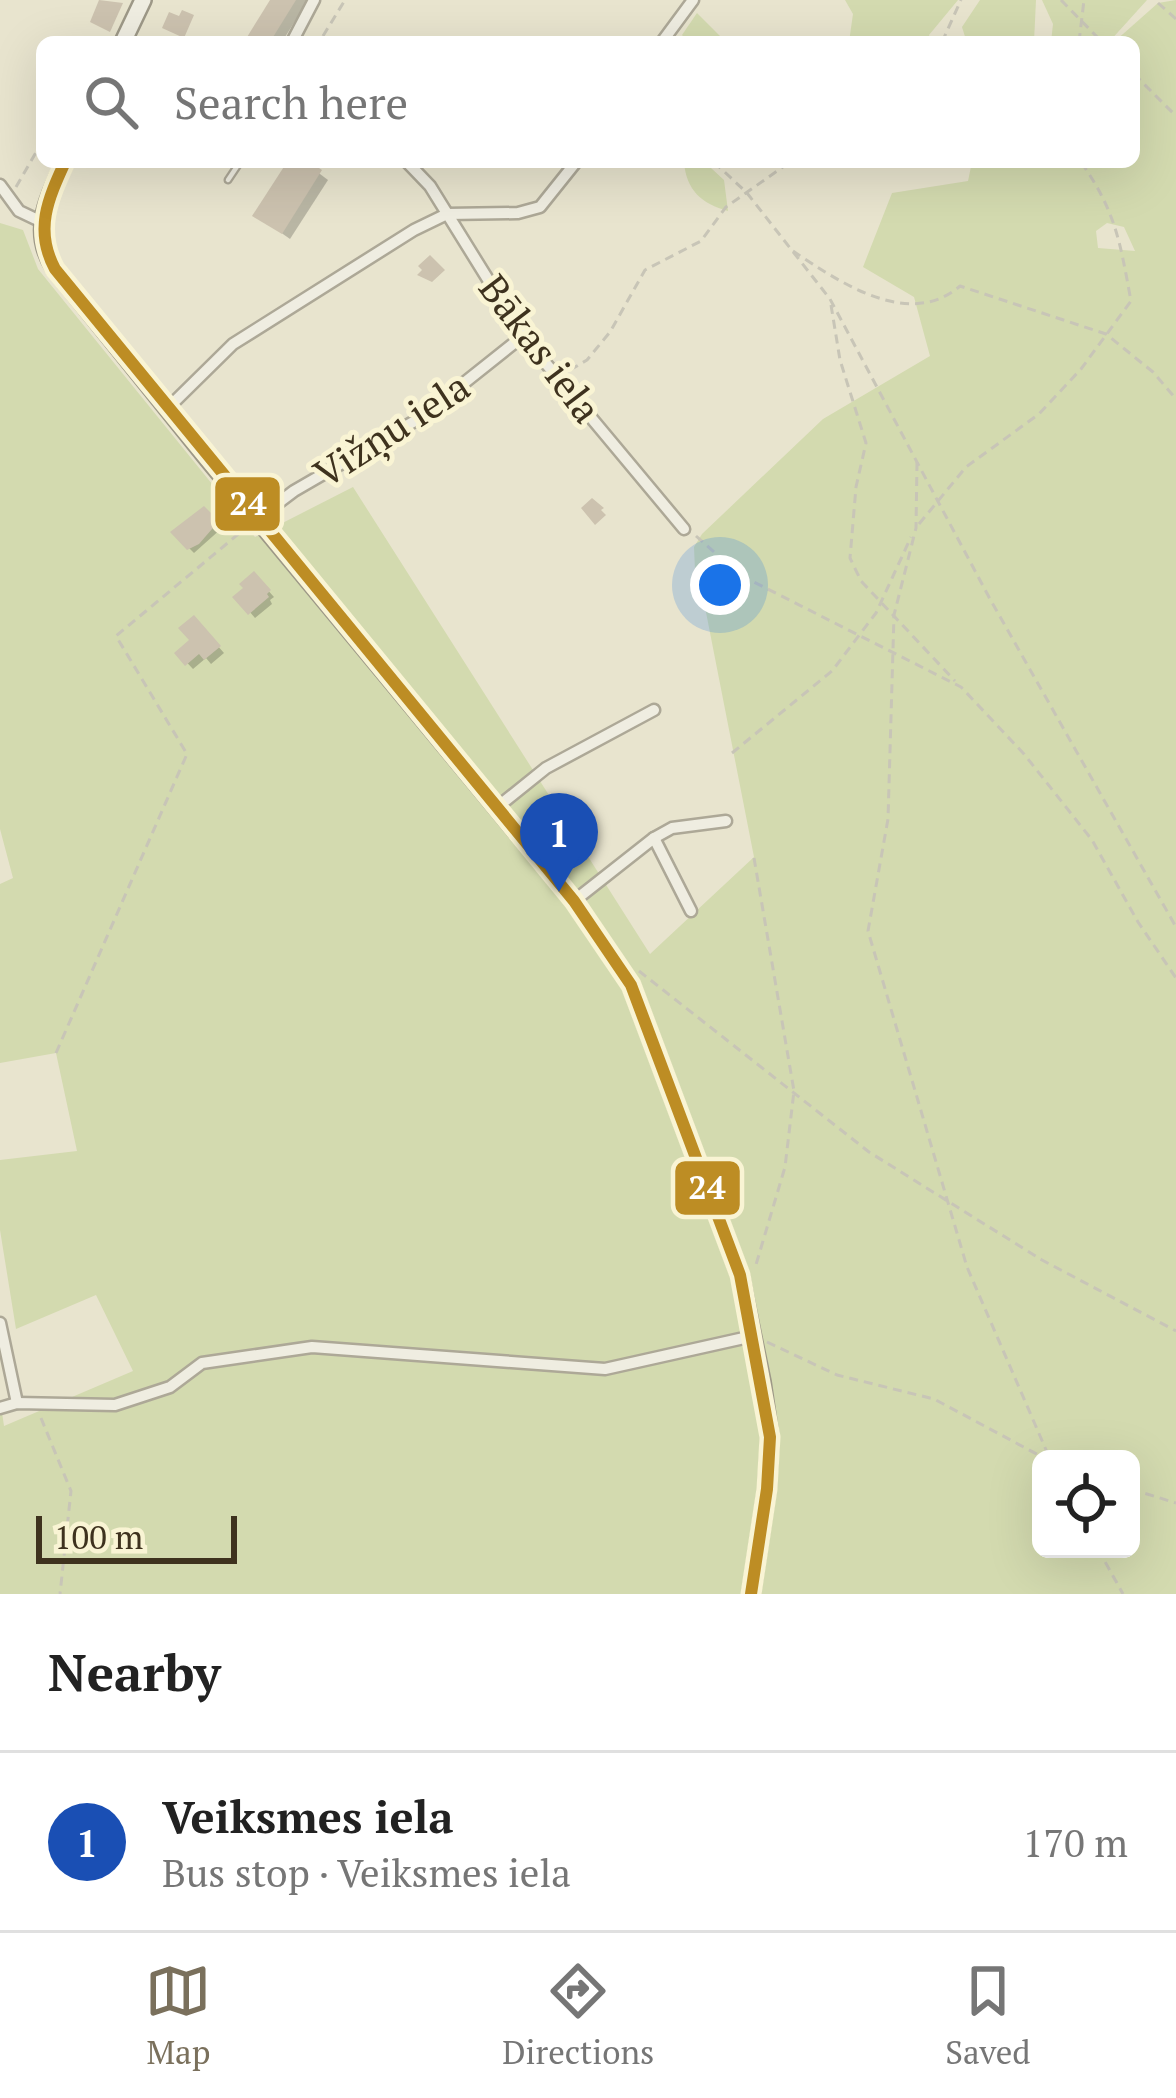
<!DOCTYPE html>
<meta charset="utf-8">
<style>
body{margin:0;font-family:"PT Serif",serif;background:#f2f2f2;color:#222}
.controls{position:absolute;right:36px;bottom:36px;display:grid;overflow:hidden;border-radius:18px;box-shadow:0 12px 48px #0002}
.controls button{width:108px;height:108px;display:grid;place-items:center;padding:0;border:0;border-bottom:3px solid #e0e0e0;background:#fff;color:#222;font:60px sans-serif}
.scale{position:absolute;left:36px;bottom:30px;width:201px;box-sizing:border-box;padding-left:12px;border:6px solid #3e321e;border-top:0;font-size:33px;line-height:42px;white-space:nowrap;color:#3e321e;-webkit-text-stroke:9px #f9f4d4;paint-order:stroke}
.you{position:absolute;left:720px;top:585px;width:42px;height:42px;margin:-30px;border:9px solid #fff;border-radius:50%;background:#1a73e8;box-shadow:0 0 0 18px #1a73e833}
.badge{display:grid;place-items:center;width:78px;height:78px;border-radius:50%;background:#7a705c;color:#fff;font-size:39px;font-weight:700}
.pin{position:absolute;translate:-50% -99px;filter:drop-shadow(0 3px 6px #0008)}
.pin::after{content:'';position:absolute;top:63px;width:42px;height:36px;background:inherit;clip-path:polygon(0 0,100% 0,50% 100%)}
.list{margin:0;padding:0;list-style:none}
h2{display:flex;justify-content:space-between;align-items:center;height:156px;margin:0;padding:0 48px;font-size:51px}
h2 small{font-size:39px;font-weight:400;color:#767676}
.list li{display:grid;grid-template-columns:78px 1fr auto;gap:36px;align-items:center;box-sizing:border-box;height:180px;padding:0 48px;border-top:3px solid #e0e0e0}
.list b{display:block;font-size:45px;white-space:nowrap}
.list p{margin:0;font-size:39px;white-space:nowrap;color:#767676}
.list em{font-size:39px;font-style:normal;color:#767676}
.icon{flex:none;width:66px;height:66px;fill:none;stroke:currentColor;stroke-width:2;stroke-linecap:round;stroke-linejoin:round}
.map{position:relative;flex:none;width:1176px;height:1594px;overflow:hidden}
.search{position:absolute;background:#fff;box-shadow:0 12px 48px #0002;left:36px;right:36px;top:36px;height:132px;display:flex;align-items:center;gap:30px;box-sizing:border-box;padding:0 42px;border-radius:18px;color:#767676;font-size:45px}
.sheet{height:336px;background:#fff}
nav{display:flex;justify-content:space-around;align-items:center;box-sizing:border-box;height:168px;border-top:3px solid #e0e0e0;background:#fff;font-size:33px;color:#767676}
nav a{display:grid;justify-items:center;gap:6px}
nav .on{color:#7a705c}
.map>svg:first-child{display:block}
.green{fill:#d3daaf;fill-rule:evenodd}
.shadow{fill:#0003}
.building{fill:#ccc2af}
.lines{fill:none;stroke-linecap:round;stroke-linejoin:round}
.lane-casing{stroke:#ada897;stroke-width:9}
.street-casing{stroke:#ada897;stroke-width:15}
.secondary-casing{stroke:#9d9887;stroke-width:20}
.path{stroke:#c8c5b7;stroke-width:3;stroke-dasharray:9 6;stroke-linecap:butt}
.lane{stroke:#efede1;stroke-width:4.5}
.street{stroke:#efede1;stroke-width:10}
.secondary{stroke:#efede1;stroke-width:15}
.bus-1-casing{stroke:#f9f4d4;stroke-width:21}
.bus-1{stroke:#bd8d24;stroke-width:12}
.labels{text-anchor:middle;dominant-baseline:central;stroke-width:10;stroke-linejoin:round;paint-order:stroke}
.street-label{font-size:39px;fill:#3e321e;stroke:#f9f4d4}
.line-badge{stroke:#f9f4d4;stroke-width:4.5}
.badge-label{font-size:33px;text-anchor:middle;font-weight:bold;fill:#fff}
</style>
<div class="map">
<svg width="1176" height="1594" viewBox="0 0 1176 1594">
<rect width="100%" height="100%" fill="#e8e4ce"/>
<g class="green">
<polygon points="845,0 958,0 929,35 932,42 849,42 853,14"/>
<polygon points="980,0 1036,0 1034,42 963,42 966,40 962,27"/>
<polygon points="1042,0 1147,0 1109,42 1051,42 1053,24"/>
<path d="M1176 0V1594H0V1399L4 1426 133 1371 96 1295 16 1329 0 1230V1160L77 1151 56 1053 0 1063V884L13 878 0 829V223L23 230 38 269 255 537 353 487 650 954 754 857 703 597 696 595 694 547 702 534 823 419 930 356 914 297 863 267 892 193 968 181 972 162H1134V42H1114L1158 3ZM1107 223 1124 227 1135 251 1098 248 1096 231ZM1041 1459H1131V1549H1041Z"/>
<polygon points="697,13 726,42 688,42 682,35"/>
<path d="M684 162H717L711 168 724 180 728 211C702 204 686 190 684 162Z"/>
</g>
<g class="shadow">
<polygon points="273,0 308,0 282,42 247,42"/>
<polygon points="290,162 304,162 328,180 290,239 256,215"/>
<polygon points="204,510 222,528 194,553 174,533"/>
<polygon points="254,575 274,597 270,600 272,604 255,618 237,597"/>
<polygon points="194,619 224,653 211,664 206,658 193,669 178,653 193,641"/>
</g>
<g class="building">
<polygon points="99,0 123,3 110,32 90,22"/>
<polygon points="270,0 296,0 270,42 244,42"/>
<polygon points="182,10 194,15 184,38 162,28 169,12 179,16"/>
<polygon points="287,162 310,162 322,170 282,234 252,216"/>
<polygon points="430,255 445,270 432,282 417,275 422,270 418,266"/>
<polygon points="592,498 604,508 601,510 606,515 595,525 581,508"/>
<polygon points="204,506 219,521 199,544 187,550 170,532"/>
<polygon points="254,571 271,590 267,594 269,597 248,615 232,597 243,588 239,584"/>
<polygon points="194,615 221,646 204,660 199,654 185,666 174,653 189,640 178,628"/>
</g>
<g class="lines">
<g class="lane-casing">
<polyline id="lane" points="228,180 240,162"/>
</g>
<g class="street-casing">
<g id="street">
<polyline points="292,42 314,0"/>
<polyline points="662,42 693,0"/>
<polyline points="407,162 430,186 523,336 684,529"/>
<polyline points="0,185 19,211 42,222"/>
<polyline points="167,409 233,344 414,230 447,214 518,213 540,207 576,162"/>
<polyline points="257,519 294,491 420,418 523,336"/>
<polyline points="495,809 546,768 654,710"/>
<polyline points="654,838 691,911"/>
<polyline points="574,901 654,838 672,828 726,821"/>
<polyline points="0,1323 17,1403"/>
<polyline points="0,1408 17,1403 115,1405 170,1387 202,1363 312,1347 605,1369 753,1336"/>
</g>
</g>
<g class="secondary-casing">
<g id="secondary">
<polyline points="123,42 143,0"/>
<path d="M65 162C48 199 30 231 55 269L207 458 574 901 631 985 740 1275 762 1382 770 1437 767 1489 751 1594"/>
</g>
</g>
<g class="path">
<polyline points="1061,0 1102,42"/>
<polyline points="1158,3 1176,19"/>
<polyline points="323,36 345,0"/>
<polyline points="942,42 961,0"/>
<polyline points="1079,42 1084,0"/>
<polyline points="1134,74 1176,116"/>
<polyline points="714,162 747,193 830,299 990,599 1176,927"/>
<polyline points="16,187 42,142"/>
<path d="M793 251C839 282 909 330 960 286L1106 334 1153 372 1176 399"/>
<polyline points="831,305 840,360 866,443 856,487 850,558 861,581 955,681"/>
<polyline points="570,370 587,360 610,332 645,270 701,241 726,207 790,162"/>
<polyline points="917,462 916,528 894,615 888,819 868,931 967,1267 1050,1459"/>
<path d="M919 524 966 467 1039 414 1081 369 1131 301C1120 242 1116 212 1081 162"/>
<polyline points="696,536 740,575 961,687 1024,754 1092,840 1138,922 1176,978"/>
<polyline points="732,753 832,671 876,613 911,537"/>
<polyline points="754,858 794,1091 785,1167 755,1268"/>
<polyline points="639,971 869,1152 1042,1260 1176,1331"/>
<polyline points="56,1053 187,754 116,636 248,526"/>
<polyline points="767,1342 837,1375 934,1399 1046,1459"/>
<polyline points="41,1418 71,1491 60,1594"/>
<polyline points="1131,1489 1176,1503"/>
<polyline points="1098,1549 1123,1594"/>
</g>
<use href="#lane" class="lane"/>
<use href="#street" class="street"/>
<use href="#secondary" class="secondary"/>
<g class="bus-1-casing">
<path id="bus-1" d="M65 162C48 199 34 230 55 269L574 901 631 985 740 1275 770 1437 767 1489 751 1594"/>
</g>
<use href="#bus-1" class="bus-1"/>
</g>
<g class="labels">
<g class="street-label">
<text transform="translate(541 348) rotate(53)">Bākas iela</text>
<text transform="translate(391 429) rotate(-33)">Vižņu iela</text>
</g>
</g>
<g class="line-badge">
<rect x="213" y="475" width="69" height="58" rx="12" fill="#bd8d24"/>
<rect x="673" y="1159" width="69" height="58" rx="12" fill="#bd8d24"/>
</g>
<g class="badge-label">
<text x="248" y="515">24</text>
<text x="707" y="1199">24</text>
</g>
</svg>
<div class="controls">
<button><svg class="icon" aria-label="locate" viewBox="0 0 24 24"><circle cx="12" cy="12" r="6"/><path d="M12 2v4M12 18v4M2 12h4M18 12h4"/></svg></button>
</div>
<div class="scale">100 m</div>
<div class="you"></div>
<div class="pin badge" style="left:559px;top:892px;background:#1a4fb4">1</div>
<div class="search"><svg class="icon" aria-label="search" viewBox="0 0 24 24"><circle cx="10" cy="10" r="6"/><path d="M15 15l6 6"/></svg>Search here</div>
</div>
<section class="sheet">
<h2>Nearby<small></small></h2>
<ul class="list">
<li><span class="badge" style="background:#1a4fb4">1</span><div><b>Veiksmes iela</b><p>Bus stop · Veiksmes iela</p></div><em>170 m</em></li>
</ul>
</section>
<nav>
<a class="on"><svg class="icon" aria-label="map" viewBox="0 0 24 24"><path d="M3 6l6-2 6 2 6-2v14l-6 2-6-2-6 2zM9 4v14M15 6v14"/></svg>Map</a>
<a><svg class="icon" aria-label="directions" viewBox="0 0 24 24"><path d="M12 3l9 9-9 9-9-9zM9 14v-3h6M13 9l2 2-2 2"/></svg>Directions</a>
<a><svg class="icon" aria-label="saved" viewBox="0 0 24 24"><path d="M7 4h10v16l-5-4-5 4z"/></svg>Saved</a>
</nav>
